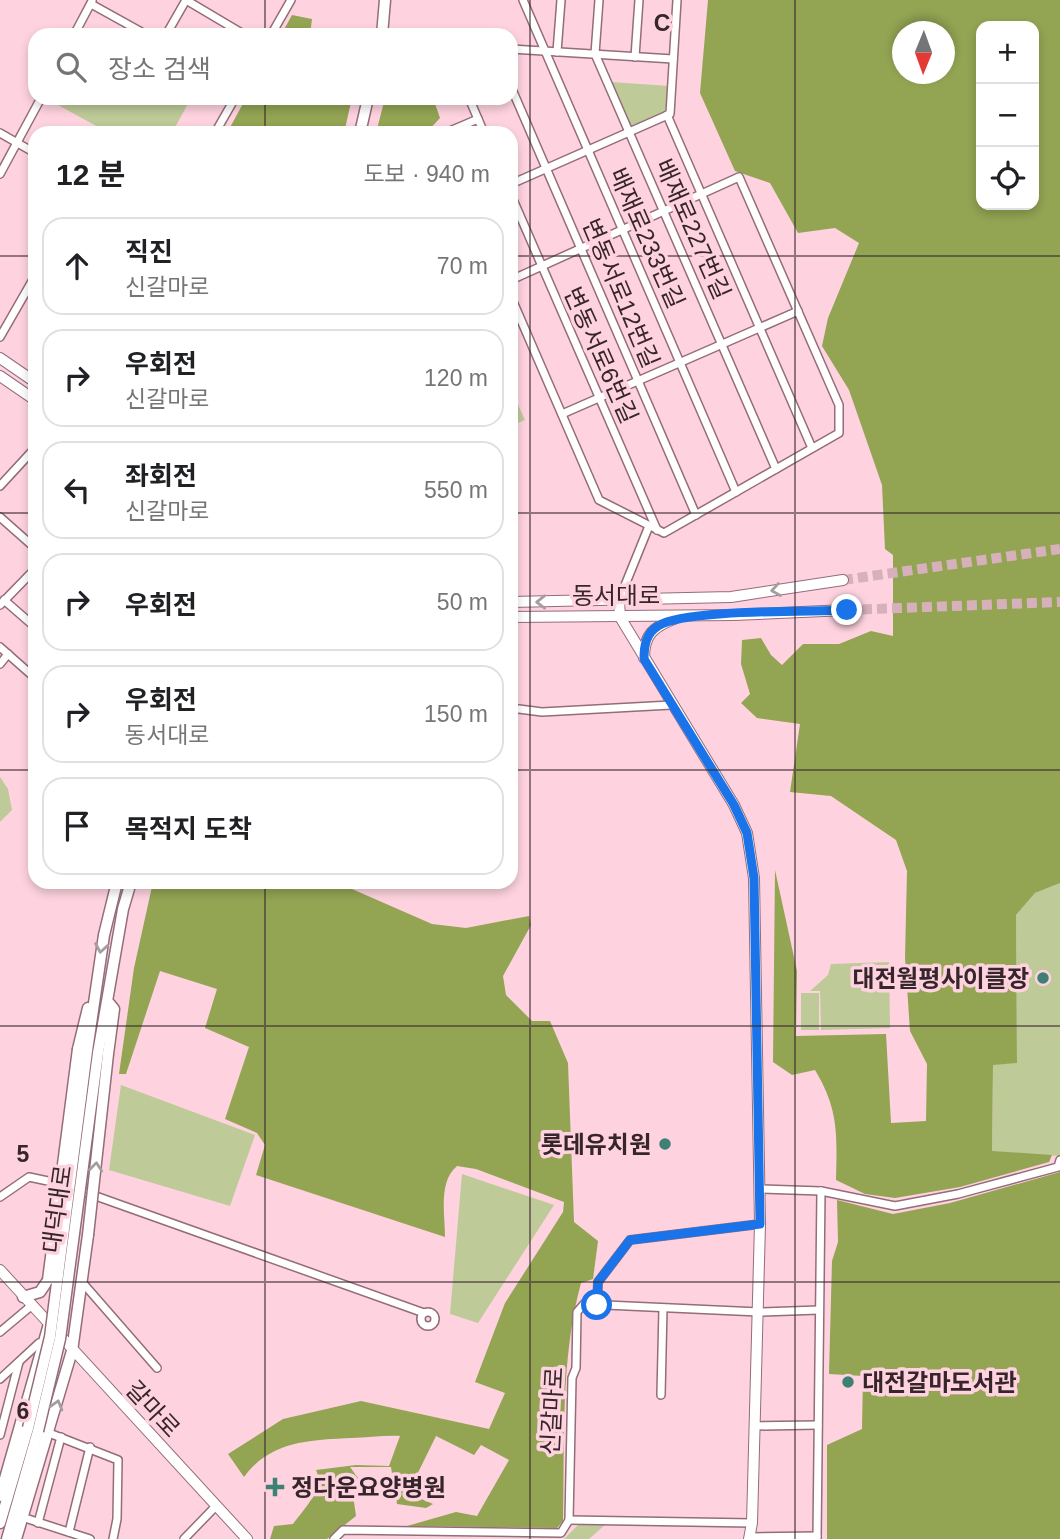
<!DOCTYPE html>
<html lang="ko">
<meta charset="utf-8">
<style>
body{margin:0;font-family:Helvetica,"Noto Sans KR",sans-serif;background:#f6f6f6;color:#202124}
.controls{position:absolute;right:21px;top:21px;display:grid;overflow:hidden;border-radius:14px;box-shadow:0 4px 10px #0003}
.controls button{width:63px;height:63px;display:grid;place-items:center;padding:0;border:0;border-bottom:2px solid #e0e0e0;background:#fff;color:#202124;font:35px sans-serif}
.compass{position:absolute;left:892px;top:21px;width:63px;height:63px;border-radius:50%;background:#fff;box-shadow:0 4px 10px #0003;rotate:181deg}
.stop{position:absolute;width:21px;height:21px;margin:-16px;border:5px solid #1a73e8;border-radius:50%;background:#fff}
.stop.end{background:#1a73e8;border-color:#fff;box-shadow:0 2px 7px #0008}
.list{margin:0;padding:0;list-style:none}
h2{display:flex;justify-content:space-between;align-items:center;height:91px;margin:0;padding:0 28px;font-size:30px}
h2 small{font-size:23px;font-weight:400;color:#757577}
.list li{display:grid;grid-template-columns:46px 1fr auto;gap:21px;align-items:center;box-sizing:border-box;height:98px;margin:0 14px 14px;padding:0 14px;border:2px solid #e0e0e0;border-radius:21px}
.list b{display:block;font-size:26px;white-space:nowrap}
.list p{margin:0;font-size:23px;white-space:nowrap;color:#757577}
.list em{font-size:23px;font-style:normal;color:#757577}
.icon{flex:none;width:38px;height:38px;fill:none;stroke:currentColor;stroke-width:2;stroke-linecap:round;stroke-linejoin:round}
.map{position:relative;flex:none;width:1060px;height:1539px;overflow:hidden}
.search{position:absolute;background:#fff;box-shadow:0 4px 10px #0003;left:28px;top:28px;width:490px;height:77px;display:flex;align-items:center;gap:18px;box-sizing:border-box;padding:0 24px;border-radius:21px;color:#757577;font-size:26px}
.panel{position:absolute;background:#fff;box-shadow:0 4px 10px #0003;left:28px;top:126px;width:490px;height:763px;border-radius:21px}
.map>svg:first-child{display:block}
.green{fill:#beca98}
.forest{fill:#93a453;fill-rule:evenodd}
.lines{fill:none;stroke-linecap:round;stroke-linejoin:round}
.secondary-tunnel{stroke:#d6b0bb;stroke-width:10;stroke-dasharray:10 5;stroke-linecap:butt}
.street-casing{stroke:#936d78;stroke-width:10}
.secondary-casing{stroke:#936d78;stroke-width:12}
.primary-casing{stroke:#936d78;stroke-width:13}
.street{stroke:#fff;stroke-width:7}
.secondary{stroke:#fff;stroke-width:10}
.primary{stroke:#fff;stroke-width:10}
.primary-bridge-casing{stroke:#936d78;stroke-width:13;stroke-linecap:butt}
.primary-bridge{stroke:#fff;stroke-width:10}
.oneway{stroke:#a59da0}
.route{stroke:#1a73e8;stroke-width:9}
.grid{fill:none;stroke:#36262b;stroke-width:2;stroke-opacity:0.55}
.poi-dot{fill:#3e8174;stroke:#fed3df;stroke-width:2.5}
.labels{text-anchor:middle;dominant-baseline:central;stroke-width:7;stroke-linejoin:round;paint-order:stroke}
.street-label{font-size:24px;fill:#36262b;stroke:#fed3df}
.poi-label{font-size:24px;font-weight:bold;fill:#36262b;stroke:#fed3df;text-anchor:end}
.grid-label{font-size:23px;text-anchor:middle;font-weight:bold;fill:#36262b;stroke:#fed3df;stroke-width:7;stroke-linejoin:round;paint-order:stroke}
</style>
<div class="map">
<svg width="1060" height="1539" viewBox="0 0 1060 1539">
<rect width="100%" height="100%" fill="#fed3df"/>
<g class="green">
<polygon points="611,82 669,86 667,112 631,127"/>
<polygon points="62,98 191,98 172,133 109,133 58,105"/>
<polygon points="511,389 525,420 511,426"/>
<polygon points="0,777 8,789 12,810 0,822"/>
<polygon points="1060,883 1060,1156 992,1152 993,1064 1017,1063 1016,915 1035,893"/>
<polygon points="889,962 890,1028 821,1030 820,991 810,991 828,975 831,964"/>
<rect x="801" y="993" width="18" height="37"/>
<polygon points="121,1085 255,1135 230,1206 109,1170"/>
<polygon points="462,1174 554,1205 478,1323 450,1314"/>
<polygon points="580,1523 606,1524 589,1539 564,1539"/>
</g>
<g class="forest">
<path d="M708 0H1060V883L1035 893 1016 915 1017 1063 993 1065 992 1151 1052 1155 1049 1162 960 1187 895 1198 865 1194 836 1180C837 1135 839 1110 815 1070L792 1075 773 1062 775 870 797 971 796 1036 886 1034 891 1123 926 1121 927 1064 910 1031 905 958 907 871 896 840 831 796 790 792 800 724 757 718 741 703 750 694 741 664 742 640 761 638 771 655 782 665 803 644H839L871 631 893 636V555L885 549 882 485 849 390 822 346 828 318 859 243 835 228 798 233 770 183 735 171 700 93ZM1034 26V205H981V26ZM902 32H944V74H902Z"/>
<polygon points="292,15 312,19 310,35 281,35"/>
<polygon points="246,98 352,98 344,133 227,133"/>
<polygon points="385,98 433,98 440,118 426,133 376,133"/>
<path d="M153 882H336L432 924 466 928 529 916 531 925 503 976 506 995 532 1021H550L568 1063 574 1222 598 1241 593 1279 581 1283C560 1360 565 1442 563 1521L557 1528 407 1526 456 1512 477 1516 509 1460 481 1445 474 1455 436 1436 408 1493 433 1504 426 1508 397 1504 391 1467H350L358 1478 352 1488 356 1516 327 1539H270L274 1526 293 1524C303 1510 325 1489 316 1470L356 1465 389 1466 400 1436C385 1435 367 1438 351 1438 310 1440 270 1441 244 1477L228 1454 283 1419 361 1401 489 1429 505 1393 475 1382 505 1303 563 1212 564 1202 476 1169 457 1166C438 1182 445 1214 445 1237L256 1175 265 1145 257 1133 225 1119 249 1047 205 1028 217 989 160 971 126 1074H119L134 968Z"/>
<polygon points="1060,1172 1060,1539 827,1539 827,1445 862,1429 863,1376 829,1374 832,1261 838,1242 837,1200 893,1214 950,1203"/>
</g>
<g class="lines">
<g class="secondary-tunnel">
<polyline points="843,580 1060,549"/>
<polyline points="847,610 1060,602"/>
</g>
<g class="street-casing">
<g id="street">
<polyline points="186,0 245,35"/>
<polyline points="523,0 736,492"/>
<polyline points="599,0 595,54 776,469"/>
<polyline points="91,4 147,35"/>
<polyline points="74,35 92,1"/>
<polyline points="166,35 186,0"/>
<polyline points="271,35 291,0"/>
<polyline points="511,49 673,59"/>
<polyline points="557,52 561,0"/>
<polyline points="635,57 639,0"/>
<polyline points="511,87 696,515"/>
<polyline points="469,98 484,133"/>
<polyline points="667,115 812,448"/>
<polyline points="0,133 35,153"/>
<polyline points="215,133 235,98"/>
<polyline points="445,133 478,119"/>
<polyline points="0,174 41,98"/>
<polyline points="511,184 670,114 677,0"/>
<polyline points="511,195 657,530"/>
<polyline points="511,280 739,177 839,405 839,433 664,533 599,500 511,297"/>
<polyline points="0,337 35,276"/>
<polyline points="562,414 798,311"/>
<polyline points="0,486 35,448"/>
<polyline points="0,517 35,548"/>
<polyline points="4,600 35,627"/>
<polyline points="619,600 649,526"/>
<polyline points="0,605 35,569"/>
<polyline points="0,647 35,678"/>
<polyline points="0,664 8,654"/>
<polyline points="511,708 542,712 671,705"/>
<polyline points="76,1189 424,1313"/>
<polyline points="759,1189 821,1191 895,1206 958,1194 1058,1167 1060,1160"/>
<polyline points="0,1197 29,1177 62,1184"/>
<polyline points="82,1282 157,1368"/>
<polyline points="597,1305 598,1282 630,1240 760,1224"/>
<circle cx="428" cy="1319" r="7"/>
<polyline points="0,1332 31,1306"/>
<polyline points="0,1379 39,1343"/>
<polyline points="661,1395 663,1308"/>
<polyline points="754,1426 818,1425"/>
<polyline points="49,1433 118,1460 117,1519 113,1539"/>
<polyline points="0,1435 19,1362"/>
<polyline points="22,1517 90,1539"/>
<polyline points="569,1520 752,1523"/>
<polyline points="38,1523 61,1437"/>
<polyline points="69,1532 90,1447"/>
<polyline points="751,1537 817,1536"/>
<polyline points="184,1539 216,1506"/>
<polyline points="334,1539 343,1530 561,1533 569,1520 572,1378 576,1368 577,1312 584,1304 759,1312 819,1310"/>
<polyline points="817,1539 821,1191"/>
</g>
</g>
<g class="secondary-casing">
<g id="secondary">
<polyline points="0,358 35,382"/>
<polyline points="0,376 35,400"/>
<polyline points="619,600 620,617 734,805 747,833 754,878 760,1224 752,1523 749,1539"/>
<polyline points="511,602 731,597 843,580"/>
<polyline points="511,617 734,615 847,610"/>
<path d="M644 658C644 635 653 627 674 619"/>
<polyline points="0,1270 247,1539"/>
</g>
</g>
<g class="primary-casing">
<g id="primary">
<polyline points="382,35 385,0"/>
<polyline points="360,133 368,98"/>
<polyline points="78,1049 88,1008"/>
<polyline points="87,1051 104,935 117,882"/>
<polyline points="98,1053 123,909 131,882"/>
<polyline points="108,1054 114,1009 110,1004"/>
<polyline points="23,1297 40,1292 48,1280"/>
<polyline points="0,1496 49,1324"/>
<polyline points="0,1523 28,1428"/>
<polyline points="7,1539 38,1431"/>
<polyline points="16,1539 72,1351 88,1235"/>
</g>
</g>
<use href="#street" class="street"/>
<use href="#secondary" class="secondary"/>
<use href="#primary" class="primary"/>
<g class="primary-bridge-casing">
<g id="primary-bridge">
<polyline points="88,1235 108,1054"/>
<polyline points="48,1280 78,1049"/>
<polyline points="28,1428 50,1337 87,1051"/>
<polyline points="38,1431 60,1339 98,1053"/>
</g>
</g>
<use href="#primary-bridge" class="primary-bridge"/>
</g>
<defs><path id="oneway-chevron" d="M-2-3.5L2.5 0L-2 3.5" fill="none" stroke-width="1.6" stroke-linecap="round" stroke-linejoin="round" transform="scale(1.75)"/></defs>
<g class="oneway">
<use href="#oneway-chevron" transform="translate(776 590) rotate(171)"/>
<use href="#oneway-chevron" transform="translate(541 602) rotate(179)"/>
<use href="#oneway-chevron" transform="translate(101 948) rotate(100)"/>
<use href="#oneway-chevron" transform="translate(96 1167) rotate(-84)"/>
<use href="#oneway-chevron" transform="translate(57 1405) rotate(-74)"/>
</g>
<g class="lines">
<path class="route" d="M597 1305 598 1282 630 1240 760 1224 754 878 747 833 734 805 644 659C644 646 646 633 658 626 685 609 808 612 847 610"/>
</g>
<path class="grid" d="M265 0V35M530 0V1539M795 0V1539M265 98V133M0 256H35M511 256H1060M0 513H35M511 513H1060M0 770H35M511 770H1060M265 882V1539M0 1026H1060M0 1282H1060"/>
<g class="poi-dot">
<circle cx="1043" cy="978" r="7"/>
<circle cx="665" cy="1144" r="7"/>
<circle cx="848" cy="1382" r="7"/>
<path d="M271.5 1476.5h7v7h7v7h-7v7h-7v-7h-7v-7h7z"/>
</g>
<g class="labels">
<g class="street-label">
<text transform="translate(693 229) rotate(66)">배재로227번길</text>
<text transform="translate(647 238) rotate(66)">배재로233번길</text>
<text transform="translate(621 293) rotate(67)">변동서로12번길</text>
<text transform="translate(601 355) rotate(66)">변동서로6번길</text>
<text x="616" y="595">동서대로</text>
<text transform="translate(57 1209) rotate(-82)">대덕대로</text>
<text transform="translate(153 1409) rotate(47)">갈마로</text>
<text transform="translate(552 1411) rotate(-87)">신갈마로</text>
</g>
<g class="poi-label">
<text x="1029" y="978">대전월평사이클장</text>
<text x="651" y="1144">롯데유치원</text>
<text x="862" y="1382" text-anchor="start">대전갈마도서관</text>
<text x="291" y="1487" text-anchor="start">정다운요양병원</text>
</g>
</g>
<g class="grid-label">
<text x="662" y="31">C</text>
<text x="23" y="1162">5</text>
<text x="23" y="1419">6</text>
</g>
</svg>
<div class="controls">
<button>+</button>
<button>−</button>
<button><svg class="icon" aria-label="locate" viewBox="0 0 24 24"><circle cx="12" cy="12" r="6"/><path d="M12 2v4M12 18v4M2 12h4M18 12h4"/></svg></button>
</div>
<svg class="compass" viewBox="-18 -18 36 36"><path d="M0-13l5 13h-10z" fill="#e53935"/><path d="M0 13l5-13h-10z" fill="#757577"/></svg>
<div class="stop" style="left:597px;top:1305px"></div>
<div class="stop end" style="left:847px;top:610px"></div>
<div class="search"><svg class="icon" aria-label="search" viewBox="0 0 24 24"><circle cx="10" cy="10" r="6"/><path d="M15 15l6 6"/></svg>장소 검색</div>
<section class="panel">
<h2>12 분<small>도보 · 940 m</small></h2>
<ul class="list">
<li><svg class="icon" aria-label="ahead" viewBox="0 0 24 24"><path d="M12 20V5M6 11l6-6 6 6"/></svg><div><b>직진</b><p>신갈마로</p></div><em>70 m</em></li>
<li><svg class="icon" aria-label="right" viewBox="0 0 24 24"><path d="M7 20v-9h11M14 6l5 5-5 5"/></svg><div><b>우회전</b><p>신갈마로</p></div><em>120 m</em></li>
<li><svg class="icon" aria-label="left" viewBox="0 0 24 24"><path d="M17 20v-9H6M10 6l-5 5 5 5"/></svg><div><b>좌회전</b><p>신갈마로</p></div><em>550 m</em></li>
<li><svg class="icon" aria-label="right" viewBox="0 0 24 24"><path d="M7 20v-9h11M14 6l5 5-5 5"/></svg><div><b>우회전</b></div><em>50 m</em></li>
<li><svg class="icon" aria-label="right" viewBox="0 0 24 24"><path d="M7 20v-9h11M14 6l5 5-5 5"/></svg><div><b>우회전</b><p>동서대로</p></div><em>150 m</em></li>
<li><svg class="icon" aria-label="arrive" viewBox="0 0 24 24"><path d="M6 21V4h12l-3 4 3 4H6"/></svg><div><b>목적지 도착</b></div></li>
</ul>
</section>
</div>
